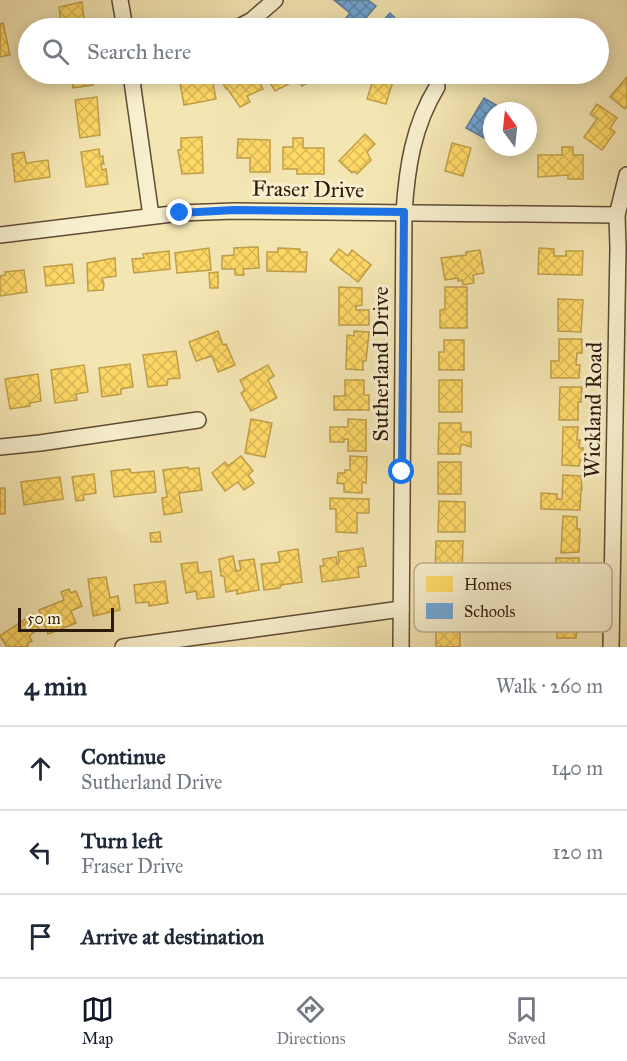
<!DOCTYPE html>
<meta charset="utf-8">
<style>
body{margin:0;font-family:"IM FELL Great Primer",serif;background:#f2f2f3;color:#1f2937}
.compass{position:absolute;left:483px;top:102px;width:54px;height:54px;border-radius:50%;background:#fff;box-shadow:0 3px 15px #0003;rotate:345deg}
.scale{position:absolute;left:18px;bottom:15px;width:96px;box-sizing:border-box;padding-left:6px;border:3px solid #2d190a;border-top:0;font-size:16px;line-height:21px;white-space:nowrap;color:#2d190a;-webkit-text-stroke:4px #f8efce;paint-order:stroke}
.stop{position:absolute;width:18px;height:18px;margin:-14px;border:4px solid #1a73e8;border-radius:50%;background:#fff}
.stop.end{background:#1a73e8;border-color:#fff;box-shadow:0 2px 6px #0008}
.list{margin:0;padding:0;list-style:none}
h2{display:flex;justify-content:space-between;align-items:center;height:78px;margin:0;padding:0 24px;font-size:26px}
h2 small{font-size:20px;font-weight:400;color:#747a83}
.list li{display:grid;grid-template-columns:39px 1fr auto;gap:18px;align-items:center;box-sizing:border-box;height:84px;padding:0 24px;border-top:2px solid #e0e1e3}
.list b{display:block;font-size:22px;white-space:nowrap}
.list p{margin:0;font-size:20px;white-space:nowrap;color:#747a83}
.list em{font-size:20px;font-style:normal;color:#747a83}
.icon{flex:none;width:33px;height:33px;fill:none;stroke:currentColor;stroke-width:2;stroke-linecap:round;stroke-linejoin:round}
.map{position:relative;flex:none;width:627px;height:647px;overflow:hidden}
.search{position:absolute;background:#fff;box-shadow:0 3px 15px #0003;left:18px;right:18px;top:18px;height:66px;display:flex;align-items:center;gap:15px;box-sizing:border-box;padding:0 21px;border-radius:33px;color:#747a83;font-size:22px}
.sheet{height:330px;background:#fff}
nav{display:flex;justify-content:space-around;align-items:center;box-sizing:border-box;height:84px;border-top:2px solid #e0e1e3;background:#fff;font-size:16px;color:#747a83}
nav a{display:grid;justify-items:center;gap:3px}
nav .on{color:#111827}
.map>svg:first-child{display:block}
.homes{fill:url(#homes-cross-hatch);stroke:#c09f4a;stroke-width:1.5}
.schools{fill:url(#schools-cross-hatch);stroke:#5b7d9d;stroke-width:1.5}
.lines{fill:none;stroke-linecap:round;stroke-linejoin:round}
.minor-casing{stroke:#5f4c34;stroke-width:18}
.minor{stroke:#f8efce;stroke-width:15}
.route{stroke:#1a73e8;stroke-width:8}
.labels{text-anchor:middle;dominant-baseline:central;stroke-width:6;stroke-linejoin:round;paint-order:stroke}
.street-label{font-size:22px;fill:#2d190a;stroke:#f8efce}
.key{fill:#f8efce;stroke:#bbaf93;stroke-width:1.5}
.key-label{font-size:16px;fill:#2d190a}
</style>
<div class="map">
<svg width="627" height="647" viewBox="0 0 627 647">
<defs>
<pattern id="homes-cross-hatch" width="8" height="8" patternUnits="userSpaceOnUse" patternTransform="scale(1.5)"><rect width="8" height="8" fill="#ffd966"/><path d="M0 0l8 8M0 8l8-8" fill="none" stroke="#dbba57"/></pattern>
<pattern id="schools-cross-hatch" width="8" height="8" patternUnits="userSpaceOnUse" patternTransform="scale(1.5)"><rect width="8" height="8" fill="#6fa8dc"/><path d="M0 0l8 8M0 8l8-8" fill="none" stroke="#5c88b1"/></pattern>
</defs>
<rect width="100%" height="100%" fill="#f4e6b3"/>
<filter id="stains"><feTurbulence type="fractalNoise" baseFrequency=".00333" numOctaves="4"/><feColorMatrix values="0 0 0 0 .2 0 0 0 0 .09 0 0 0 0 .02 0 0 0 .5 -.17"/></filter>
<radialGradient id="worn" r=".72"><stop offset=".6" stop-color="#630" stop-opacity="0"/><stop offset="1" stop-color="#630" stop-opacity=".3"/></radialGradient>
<g class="homes">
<polygon points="82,2 85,28 62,28 59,7"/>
<polygon points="3,23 10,55 0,57 0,24"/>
<polygon points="71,74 92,74 93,85 73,88"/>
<polygon points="221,74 238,74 240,78 249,74 255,74 263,89 247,96 250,102 240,107 227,88 226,89 219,75"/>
<polygon points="265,74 310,74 313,80 302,86 298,79 275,91"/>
<polygon points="375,74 394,78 386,104 367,99"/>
<polygon points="627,77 627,106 625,109 610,97"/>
<polygon points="212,78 216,99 184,105 180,83"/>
<polygon points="97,97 100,135 80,138 75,100"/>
<polygon points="597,104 617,118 610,128 615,132 602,150 584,137 597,119 590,114"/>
<polygon points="365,134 375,144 367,152 371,160 357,174 354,171 352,173 339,161"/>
<polygon points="202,137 203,173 182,174 178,150 181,150 181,138"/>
<polygon points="293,138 303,138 303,148 324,148 324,174 297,174 297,169 283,169 283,147 293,147"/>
<polygon points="238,139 270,140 270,172 250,172 250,158 237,158"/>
<polygon points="452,143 471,148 463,176 445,171"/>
<polygon points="562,147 573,147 573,155 583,155 583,179 568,179 568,175 538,177 538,155 562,155"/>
<polygon points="99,149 100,157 103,156 103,160 104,164 101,164 102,170 106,169 108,184 86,187 81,152"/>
<polygon points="24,152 26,163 48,160 50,177 15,182 12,154"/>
<polygon points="258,247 259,268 243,269 244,275 235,275 235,269 222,269 222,256 234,255 234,248"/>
<polygon points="209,248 211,270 177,273 175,253"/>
<polygon points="278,248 300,249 300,252 307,252 306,272 267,271 267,252 278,252"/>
<polygon points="539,248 554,249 554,256 566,256 566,251 583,251 582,275 538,274"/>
<polygon points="339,249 348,256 352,250 371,265 358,282 330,260"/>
<polygon points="480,250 484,273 473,275 474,283 463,285 462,280 458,281 458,278 445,280 441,258 466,255 466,252"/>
<polygon points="169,251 170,269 134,273 132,259 144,258 143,254"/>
<polygon points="115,258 116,276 102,278 104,284 103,290 88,291 87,263"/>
<polygon points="72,264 74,283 46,286 44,267"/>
<polygon points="24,270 27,292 0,296 0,276 5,275 5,272"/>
<polygon points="218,272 218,288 210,288 209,273"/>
<polygon points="339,287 362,288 362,305 356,306 356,310 369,310 369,325 339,325"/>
<polygon points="445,287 467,287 467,328 440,328 440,310 445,309"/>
<polygon points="558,299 583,300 581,332 558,331"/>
<polygon points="218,331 223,345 226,344 235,365 218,372 212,356 196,361 189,342"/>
<polygon points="354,331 369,332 366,361 363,361 363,370 346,369 347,335 354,336"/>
<polygon points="559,339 582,339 582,353 577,353 576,365 580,365 579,378 551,378 551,361 559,361"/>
<polygon points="444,340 464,340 464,370 439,370 439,352 444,352"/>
<polygon points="176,351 180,378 168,379 167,385 148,387 143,355"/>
<polygon points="130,364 133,387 121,389 121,394 102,397 99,368"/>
<polygon points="84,365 88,392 76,394 77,400 55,403 51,370"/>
<polygon points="268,365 274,376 268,380 277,398 251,411 241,393 245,390 240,380"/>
<polygon points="38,374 41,401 30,403 30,406 10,409 5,379"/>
<polygon points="345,380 364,380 364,395 369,395 369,410 334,410 334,396 345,396"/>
<rect x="439" y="380" width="23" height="32"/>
<polygon points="560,387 582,387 581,402 578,402 578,420 559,420"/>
<polygon points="251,419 272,423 265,457 245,453"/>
<polygon points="348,419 366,420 366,451 348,451 348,439 344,439 344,442 330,442 330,427 348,427"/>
<polygon points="439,423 461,423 461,432 471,432 471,447 461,444 460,454 438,454"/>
<polygon points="563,427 578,427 577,440 580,440 579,448 583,448 583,460 580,460 579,466 562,465"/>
<polygon points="241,456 253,471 248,475 254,483 244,490 238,482 225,491 212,473 225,462 228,466"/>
<polygon points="350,456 367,457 366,483 362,482 362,493 344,492 344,484 337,483 338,473 345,473 345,470 350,470"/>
<rect x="438" y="462" width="23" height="32"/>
<polygon points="188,467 188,469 199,468 202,490 179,493 182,512 164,515 162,498 167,497 163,470"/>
<polygon points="130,469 131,473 154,471 156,492 114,497 111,471"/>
<polygon points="94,474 96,493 83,495 84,500 76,501 72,477"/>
<polygon points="563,475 581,476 582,490 581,490 580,510 541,509 541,493 557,494 557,499 562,499"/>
<polygon points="60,477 63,499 24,505 21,482"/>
<rect x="0" y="488" width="5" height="26"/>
<polygon points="330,498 369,499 369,513 357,513 357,533 336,532 336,509 330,509"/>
<polygon points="439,501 465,502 465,532 438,532"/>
<polygon points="563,516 577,517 577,529 580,529 579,552 561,553"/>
<polygon points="160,532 161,542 151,542 150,533"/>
<polygon points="436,541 463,541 462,576 435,575"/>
<polygon points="363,548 366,566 358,567 359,577 322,582 320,566 324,566 323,559 336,557 337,564 339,563 338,552"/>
<polygon points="298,549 302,582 281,585 280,588 264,590 261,564 280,562 278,552"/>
<polygon points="233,556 236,571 241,570 239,561 254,559 259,590 237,594 237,590 226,592 224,576 221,576 219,559"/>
<polygon points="556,558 579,558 579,572 576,573 577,598 542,598 542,580 557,580"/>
<polygon points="197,562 199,573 211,571 214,597 197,599 196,591 186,593 181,564"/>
<polygon points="106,577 110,598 118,596 120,610 93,616 88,579"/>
<polygon points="165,581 168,603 149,606 149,602 136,603 134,585"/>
<polygon points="69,589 71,593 76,591 82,606 71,611 76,623 48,634 39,610 64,600 61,592"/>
<polygon points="557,605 579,606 576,638 557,638"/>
<polygon points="30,616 39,629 29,636 32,641 27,644 28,647 7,647 0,636"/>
<polygon points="436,621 460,622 460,647 436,647"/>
</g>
<g class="schools">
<polygon points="334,0 368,0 376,6 357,28 355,26 353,28 338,28 350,13"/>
<polygon points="390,13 400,23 395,28 390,28 382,22"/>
<polygon points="484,98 501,108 499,111 492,111 492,124 484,138 466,128"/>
</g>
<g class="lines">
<g class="minor-casing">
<g id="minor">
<polyline points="120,0 125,28"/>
<polyline points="237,28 252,20 275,0"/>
<polyline points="131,74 151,216"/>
<polyline points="0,235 180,213 234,211 617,215"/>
<polyline points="0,447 40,443 198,420"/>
<polyline points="123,647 401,609"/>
<path d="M401 647 404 212C407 168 413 126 437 87"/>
<polyline points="611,647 618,248 617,215 627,175"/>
</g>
</g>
<use href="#minor" class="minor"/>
</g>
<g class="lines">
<polyline class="route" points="180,213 234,210 404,212 402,472"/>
</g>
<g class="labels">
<g class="street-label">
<text transform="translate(308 189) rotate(1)">Fraser Drive</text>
<text transform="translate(380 364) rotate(-90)">Sutherland Drive</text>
<text transform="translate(593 410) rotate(-89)">Wickland Road</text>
</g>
</g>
<rect x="414" y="563" width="198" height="69" rx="9" class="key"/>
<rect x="426" y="576" width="27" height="16" fill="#ffd966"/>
<rect x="426" y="603" width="27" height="16" fill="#6fa8dc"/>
<g class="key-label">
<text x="464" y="590">Homes</text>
<text x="464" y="617">Schools</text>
</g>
<rect width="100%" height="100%" filter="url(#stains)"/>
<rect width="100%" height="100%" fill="url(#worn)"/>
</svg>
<svg class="compass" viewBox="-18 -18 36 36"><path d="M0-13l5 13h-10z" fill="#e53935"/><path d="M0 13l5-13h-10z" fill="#747a83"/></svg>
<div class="scale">50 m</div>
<div class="stop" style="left:402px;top:472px"></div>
<div class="stop end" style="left:180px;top:213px"></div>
<div class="search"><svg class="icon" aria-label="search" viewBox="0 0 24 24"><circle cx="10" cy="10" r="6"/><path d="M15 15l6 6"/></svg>Search here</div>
</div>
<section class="sheet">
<h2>4 min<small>Walk · 260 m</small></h2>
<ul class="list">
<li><svg class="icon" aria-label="ahead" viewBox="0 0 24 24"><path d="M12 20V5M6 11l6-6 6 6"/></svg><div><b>Continue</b><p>Sutherland Drive</p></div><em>140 m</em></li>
<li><svg class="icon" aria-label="left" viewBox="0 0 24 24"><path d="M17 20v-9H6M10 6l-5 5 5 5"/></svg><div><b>Turn left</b><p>Fraser Drive</p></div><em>120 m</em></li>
<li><svg class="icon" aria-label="arrive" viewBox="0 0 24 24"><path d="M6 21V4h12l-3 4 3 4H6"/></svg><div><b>Arrive at destination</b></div></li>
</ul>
</section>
<nav>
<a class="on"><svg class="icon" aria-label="map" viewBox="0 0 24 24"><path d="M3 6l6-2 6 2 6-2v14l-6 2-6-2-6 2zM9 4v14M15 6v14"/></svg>Map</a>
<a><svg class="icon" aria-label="directions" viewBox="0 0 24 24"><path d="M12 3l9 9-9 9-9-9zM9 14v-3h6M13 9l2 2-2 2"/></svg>Directions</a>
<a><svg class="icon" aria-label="saved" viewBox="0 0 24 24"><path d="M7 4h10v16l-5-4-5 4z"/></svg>Saved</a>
</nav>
